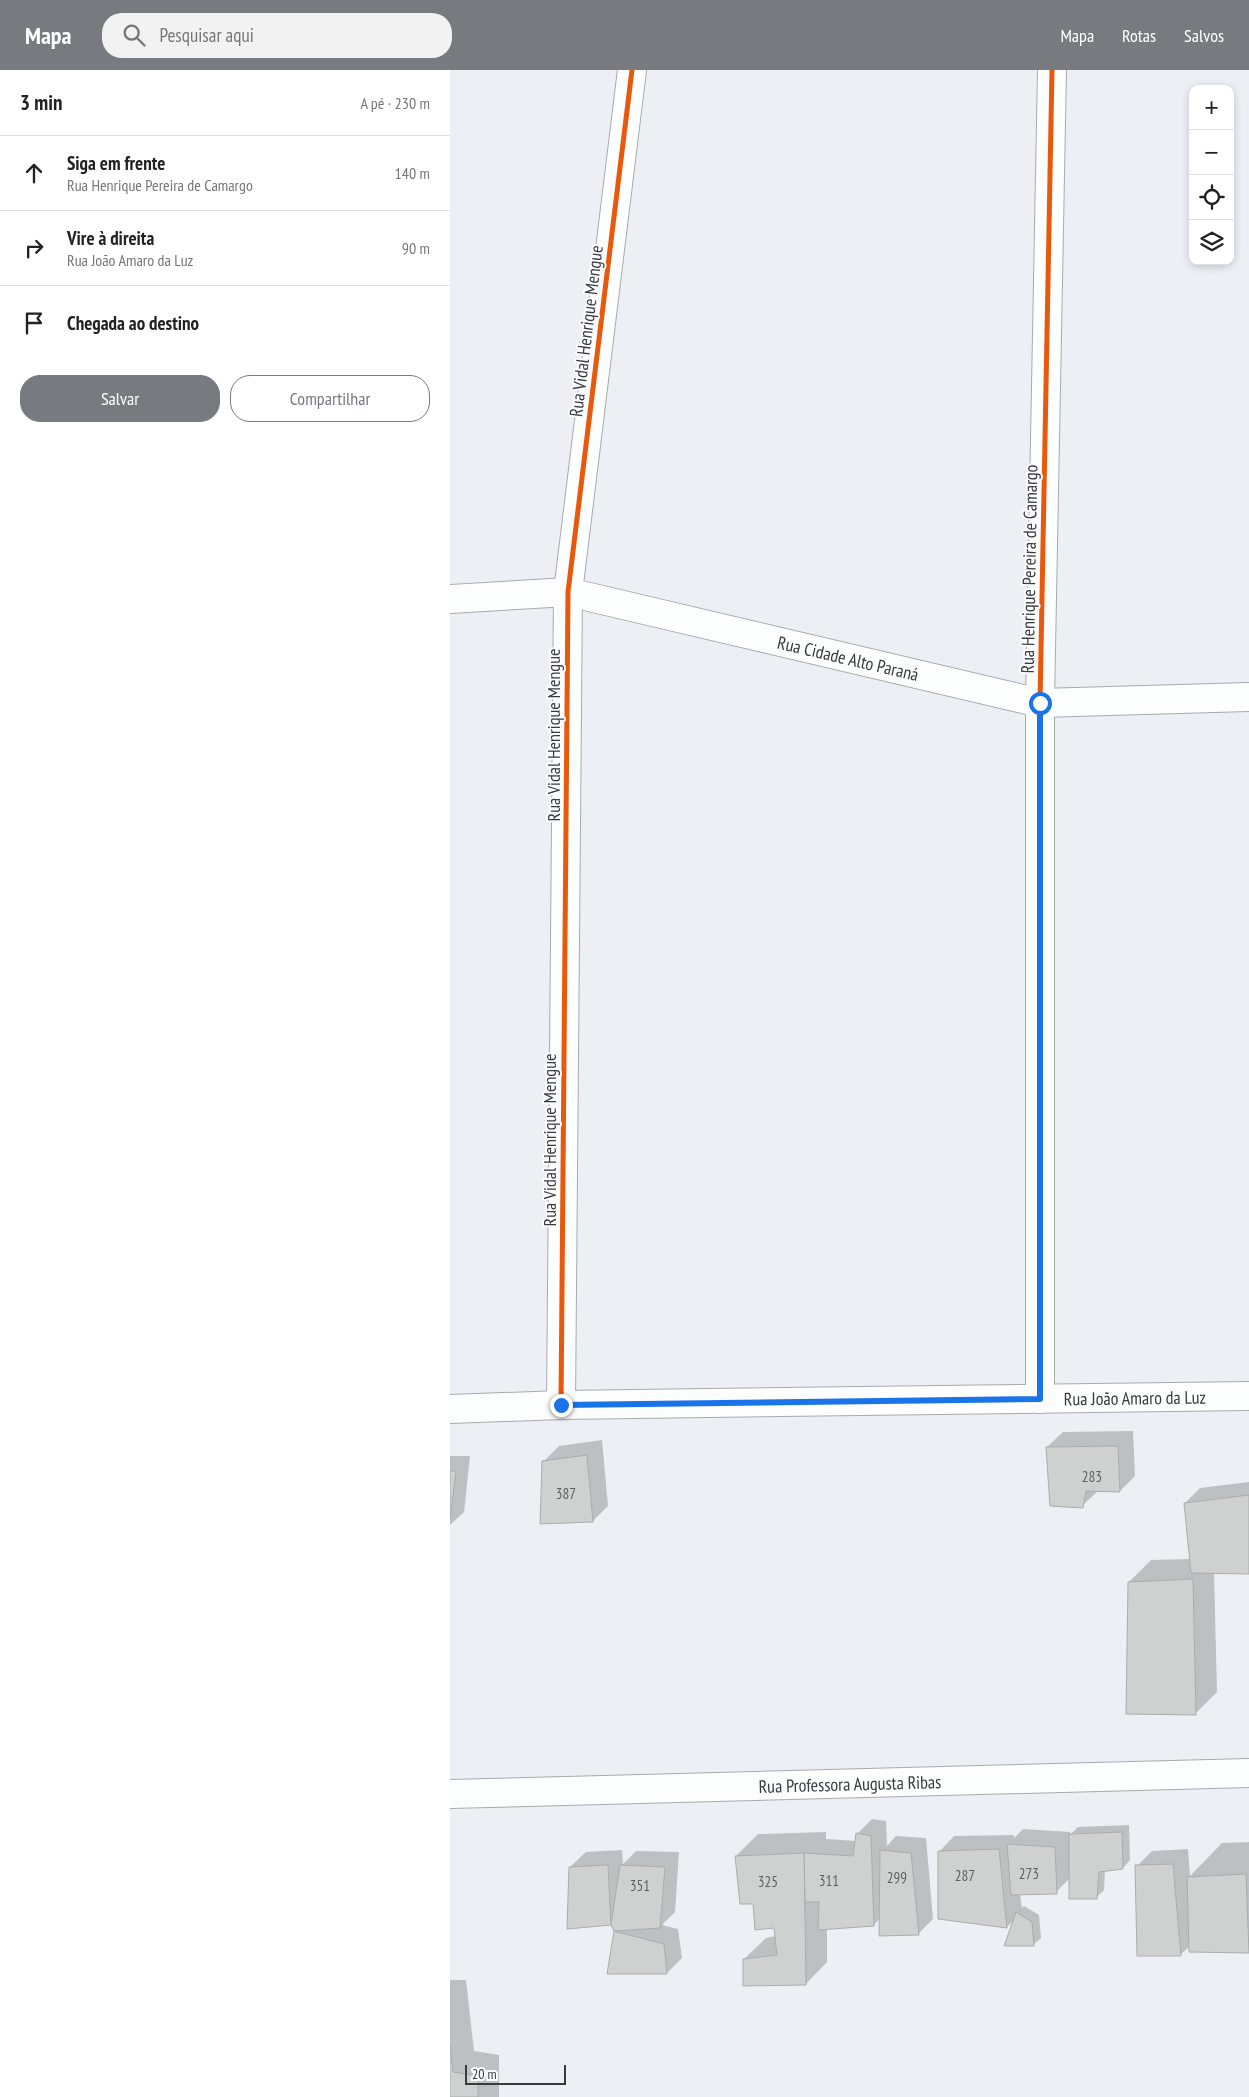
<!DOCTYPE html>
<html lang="pt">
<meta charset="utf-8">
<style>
body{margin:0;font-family:"PT Sans Narrow",sans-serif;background:#f2f2f2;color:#222}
.controls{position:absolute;right:15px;top:15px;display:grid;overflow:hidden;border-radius:10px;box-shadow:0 2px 8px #0003}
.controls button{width:45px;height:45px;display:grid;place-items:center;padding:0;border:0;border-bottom:1px solid #e0e0e0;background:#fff;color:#222;font:25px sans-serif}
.scale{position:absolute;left:15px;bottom:12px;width:101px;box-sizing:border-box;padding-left:5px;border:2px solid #383a3e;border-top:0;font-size:14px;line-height:18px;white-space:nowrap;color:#383a3e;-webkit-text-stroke:4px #fafcfe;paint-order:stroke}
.stop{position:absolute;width:15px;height:15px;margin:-11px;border:4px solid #1a73e8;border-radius:50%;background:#fff}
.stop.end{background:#1a73e8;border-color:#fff;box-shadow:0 1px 5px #0008}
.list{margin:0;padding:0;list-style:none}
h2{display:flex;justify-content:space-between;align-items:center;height:65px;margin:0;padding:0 20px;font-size:21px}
h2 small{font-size:16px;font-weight:400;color:#767676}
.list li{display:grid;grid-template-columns:32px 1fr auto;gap:15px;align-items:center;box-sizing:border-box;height:75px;padding:0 20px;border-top:1px solid #e0e0e0}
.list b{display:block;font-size:19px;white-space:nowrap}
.list p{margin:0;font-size:16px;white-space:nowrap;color:#767676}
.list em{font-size:16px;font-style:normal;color:#767676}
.actions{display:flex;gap:10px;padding:15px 20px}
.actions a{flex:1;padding:11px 0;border:1px solid #777a7e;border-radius:20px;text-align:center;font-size:18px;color:#777a7e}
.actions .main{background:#777a7e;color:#fff}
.icon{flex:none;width:28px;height:28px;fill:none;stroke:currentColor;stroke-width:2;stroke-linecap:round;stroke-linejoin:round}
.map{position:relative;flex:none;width:799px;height:2027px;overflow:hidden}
header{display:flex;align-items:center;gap:30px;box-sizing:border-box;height:70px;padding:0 25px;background:#777a7e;color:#fff}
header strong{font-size:24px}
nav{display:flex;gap:28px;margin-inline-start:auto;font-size:18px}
.search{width:350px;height:45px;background:#f2f2f2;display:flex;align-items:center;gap:12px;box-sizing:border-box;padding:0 18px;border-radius:20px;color:#767676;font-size:19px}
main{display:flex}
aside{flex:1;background:#fff}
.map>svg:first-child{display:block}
.shadow{fill:#0003}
.building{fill:#cfd0d0;stroke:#abacac}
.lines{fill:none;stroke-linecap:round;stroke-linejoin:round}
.minor-casing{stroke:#a8abae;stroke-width:30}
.minor{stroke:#fcfdfd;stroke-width:28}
.cycleway-casing{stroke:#fafcfe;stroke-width:8}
.cycleway{stroke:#e8590c;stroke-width:5}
.route{stroke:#1a73e8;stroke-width:6}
.labels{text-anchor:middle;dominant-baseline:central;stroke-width:4;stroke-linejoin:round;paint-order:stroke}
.number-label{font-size:15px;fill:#5e6062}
.street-label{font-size:18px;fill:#383a3e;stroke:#fafcfe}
</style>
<header>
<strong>Mapa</strong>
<div class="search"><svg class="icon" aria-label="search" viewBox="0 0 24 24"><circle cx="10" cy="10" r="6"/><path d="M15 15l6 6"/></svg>Pesquisar aqui</div>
<nav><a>Mapa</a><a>Rotas</a><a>Salvos</a></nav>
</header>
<main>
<aside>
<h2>3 min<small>A pé · 230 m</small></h2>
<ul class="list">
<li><svg class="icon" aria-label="ahead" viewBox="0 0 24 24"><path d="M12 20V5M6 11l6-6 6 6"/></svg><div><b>Siga em frente</b><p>Rua Henrique Pereira de Camargo</p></div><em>140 m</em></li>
<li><svg class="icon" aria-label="right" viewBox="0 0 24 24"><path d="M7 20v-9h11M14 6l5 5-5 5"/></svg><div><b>Vire à direita</b><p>Rua João Amaro da Luz</p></div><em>90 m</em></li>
<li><svg class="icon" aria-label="arrive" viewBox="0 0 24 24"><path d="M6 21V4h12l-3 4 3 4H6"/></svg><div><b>Chegada ao destino</b></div></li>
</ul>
<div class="actions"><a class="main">Salvar</a><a>Compartilhar</a></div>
</aside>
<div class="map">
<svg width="799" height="2027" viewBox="0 0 799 2027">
<rect width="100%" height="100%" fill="#ecf0f4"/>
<g class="shadow">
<polygon points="683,1361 685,1406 670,1421 648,1421 632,1436 597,1377 613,1362"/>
<polygon points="152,1370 158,1436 143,1451 91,1453 93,1392 109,1376"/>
<polygon points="0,1386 20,1386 14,1442 0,1455"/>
<polygon points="799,1412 799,1503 764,1502 767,1622 745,1644 679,1512 701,1490 740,1489 735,1433 750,1418"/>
<polygon points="422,1749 436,1751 437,1776 446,1766 476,1768 483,1849 468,1864 430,1848 424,1855 377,1858 377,1892 356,1914 294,1889 316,1868 326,1866 325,1857 304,1832 286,1786 308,1764 376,1762 376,1769 406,1771 407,1764"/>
<polygon points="679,1755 680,1790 673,1798 655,1800 654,1820 646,1828 620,1808 606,1822 570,1824 572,1838 574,1836 589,1845 591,1868 583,1875 565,1849 557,1857 489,1782 504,1766 564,1765 564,1768 573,1759 620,1762 620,1765 628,1757"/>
<polygon points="799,1772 799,1882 740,1881 740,1876 730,1885 687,1796 702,1781 738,1779 740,1806 772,1773"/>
<polygon points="172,1780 173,1794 186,1781 229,1782 225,1842 212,1855 228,1859 232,1888 217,1903 159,1902 165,1861 161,1853 118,1858 120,1797 136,1782"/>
<polygon points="0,1910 16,1910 24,1981 49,1985 49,2027 0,2027"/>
</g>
<g class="building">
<polygon points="668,1376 670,1422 636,1421 633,1438 600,1436 596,1377"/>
<polygon points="137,1385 143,1452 90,1454 92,1391"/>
<polygon points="0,1401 6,1401 0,1449"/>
<polygon points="799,1425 799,1504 741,1503 734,1433"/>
<polygon points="743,1509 746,1645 676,1644 678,1512"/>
<polygon points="672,1762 673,1799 649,1802 647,1829 619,1829 619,1764"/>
<polygon points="406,1763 421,1766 424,1856 368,1860 369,1832 355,1832 354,1783 403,1786"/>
<polygon points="557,1774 605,1777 607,1824 561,1825"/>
<polygon points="549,1779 557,1858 488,1849 488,1781"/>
<polygon points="430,1780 461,1783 469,1865 429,1866"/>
<polygon points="354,1783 356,1915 293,1916 293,1889 327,1885 324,1858 305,1860 303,1834 290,1834 285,1786"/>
<polygon points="723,1794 731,1886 687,1886 685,1795"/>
<polygon points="158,1795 161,1855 117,1859 119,1797"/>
<polygon points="170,1795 215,1797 210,1858 164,1861 161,1855"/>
<polygon points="796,1804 799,1883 739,1882 737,1807"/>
<polygon points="566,1842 582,1852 584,1876 554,1876"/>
<polygon points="164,1861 214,1874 217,1904 157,1904"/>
<polygon points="0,1975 3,2002 28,2006 28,2027 0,2027"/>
</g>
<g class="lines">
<g class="minor-casing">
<g id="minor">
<path id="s1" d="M0 529 118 522 590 633 799 627"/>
<polyline points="590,1329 590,633 602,0"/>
<polyline points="111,1335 118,522 182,0"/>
<path id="s2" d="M0 1339 111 1335 799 1326"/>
<path id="s3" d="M0 1724 799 1703"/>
</g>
</g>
<use href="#minor" class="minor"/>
<g class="cycleway-casing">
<g id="cycleway">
<polyline points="590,1329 590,633 602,0"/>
<polyline points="111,1335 118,522 182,0"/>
</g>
</g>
<use href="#cycleway" class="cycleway"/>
</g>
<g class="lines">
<polyline class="route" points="111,1335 590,1329 590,633"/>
</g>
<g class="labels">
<g class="number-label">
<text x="642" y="1406">283</text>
<text x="116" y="1423">387</text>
<text x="579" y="1803">273</text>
<text x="515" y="1805">287</text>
<text x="447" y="1807">299</text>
<text x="379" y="1810">311</text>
<text x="318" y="1811">325</text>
<text x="190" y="1815">351</text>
</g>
<g class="street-label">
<text transform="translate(136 261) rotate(-83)">Rua Vidal Henrique Mengue</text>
<text transform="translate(579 499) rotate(-89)">Rua Henrique Pereira de Camargo</text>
<text stroke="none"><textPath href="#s1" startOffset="406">Rua Cidade Alto Paraná</textPath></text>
<text transform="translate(103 665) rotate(-90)">Rua Vidal Henrique Mengue</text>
<text transform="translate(99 1070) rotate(-90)">Rua Vidal Henrique Mengue</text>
<text stroke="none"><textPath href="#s2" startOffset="685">Rua João Amaro da Luz</textPath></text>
<text stroke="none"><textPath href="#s3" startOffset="400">Rua Professora Augusta Ribas</textPath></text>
</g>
</g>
</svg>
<div class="controls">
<button>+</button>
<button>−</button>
<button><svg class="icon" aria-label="locate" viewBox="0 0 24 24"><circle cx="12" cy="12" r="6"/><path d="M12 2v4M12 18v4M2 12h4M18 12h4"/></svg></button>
<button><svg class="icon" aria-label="layers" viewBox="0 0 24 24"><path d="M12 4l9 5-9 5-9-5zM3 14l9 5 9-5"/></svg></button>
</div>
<div class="scale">20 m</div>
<div class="stop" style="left:590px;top:633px"></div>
<div class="stop end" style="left:111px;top:1335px"></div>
</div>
</main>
